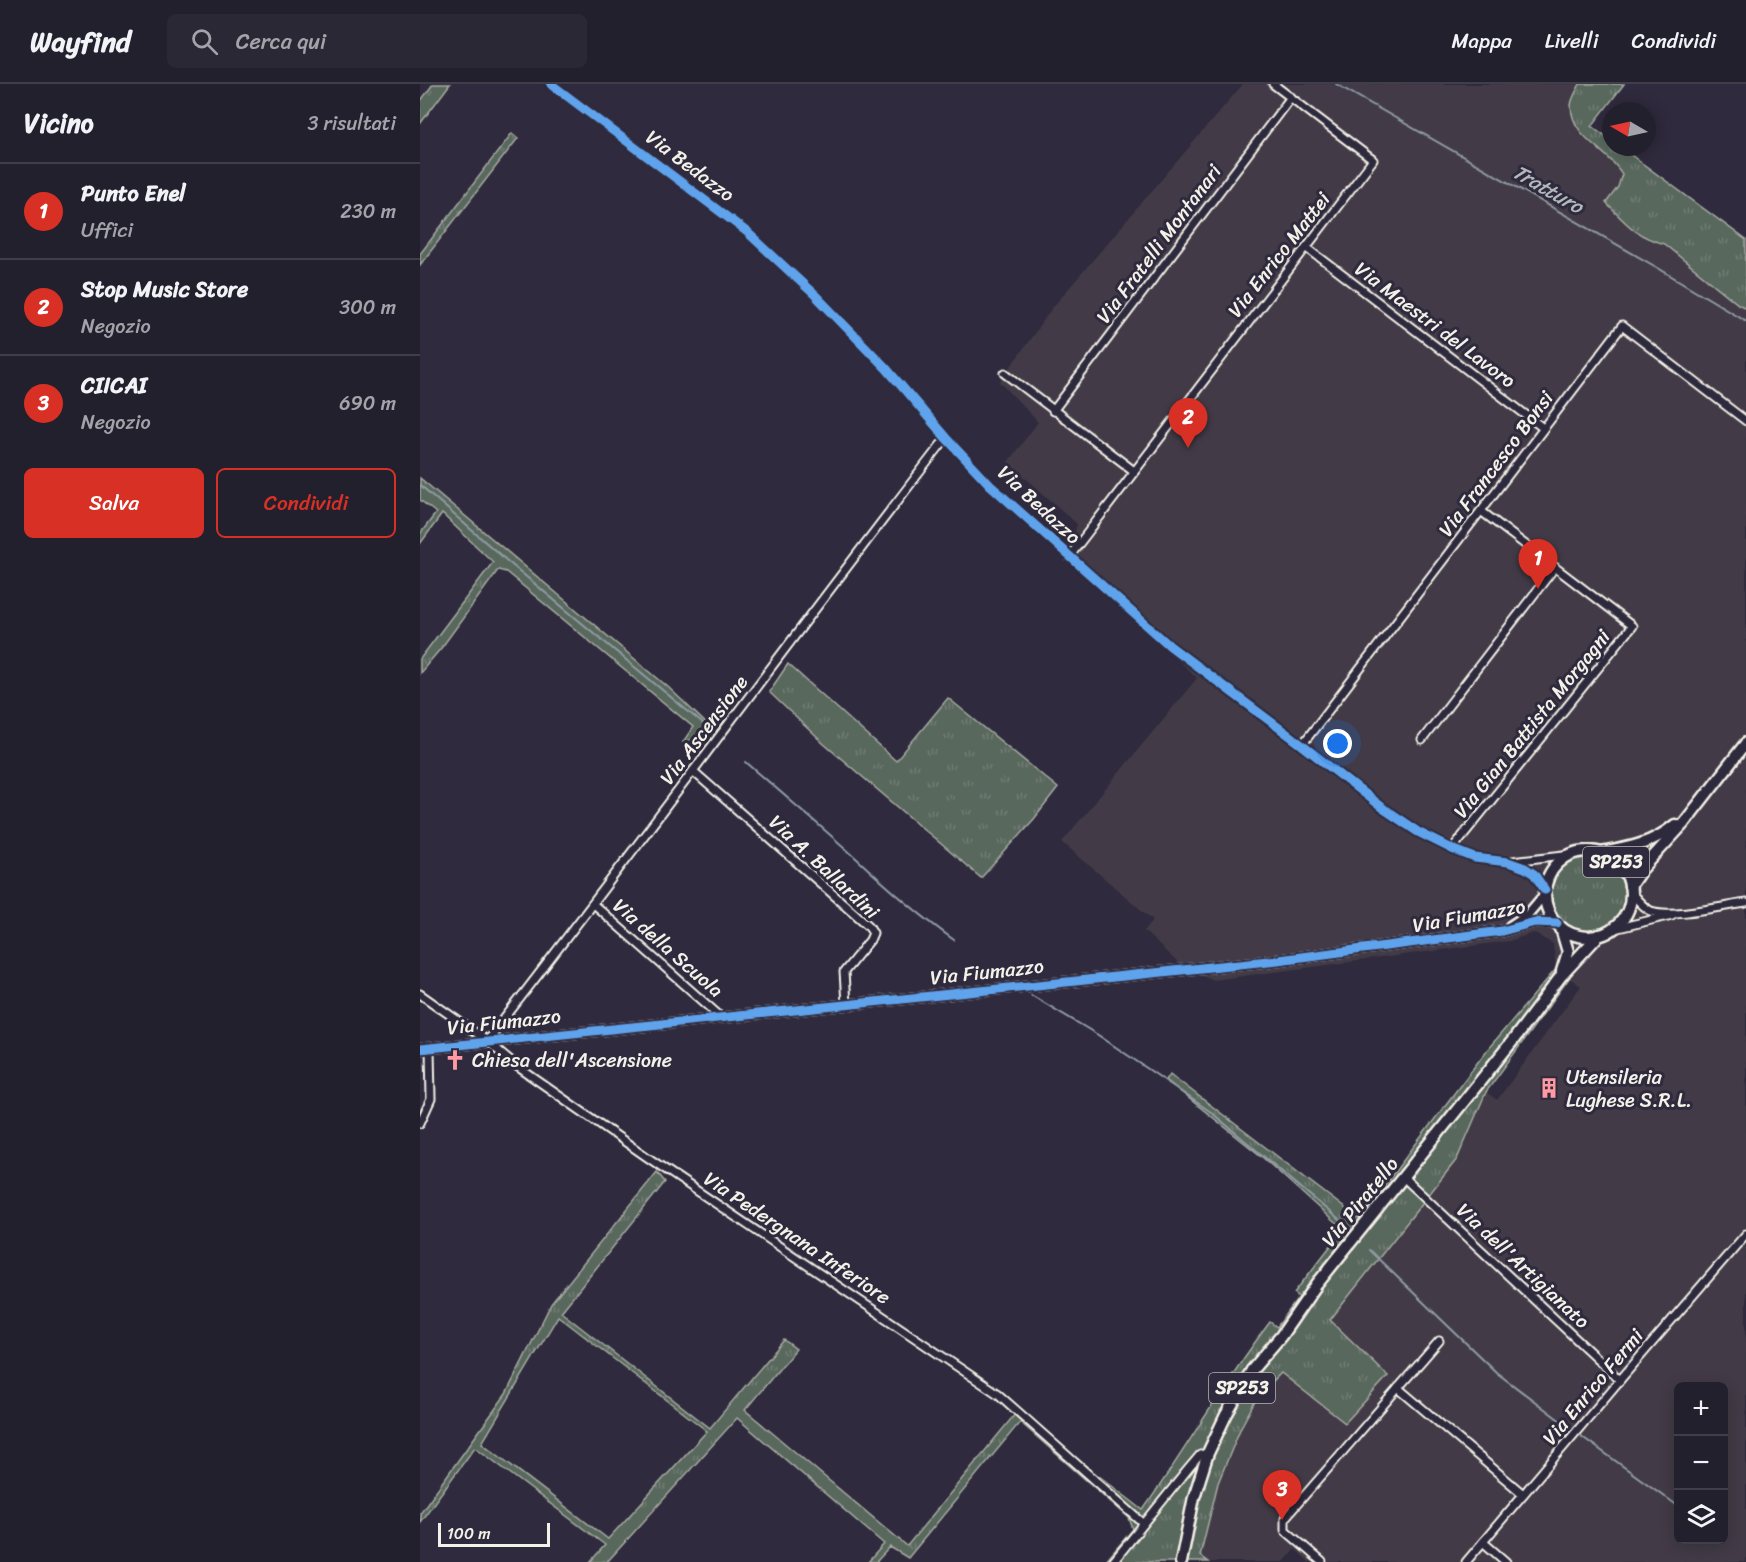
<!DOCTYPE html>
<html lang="it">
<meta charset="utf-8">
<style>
body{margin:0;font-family:Sriracha,sans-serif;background:#2b2836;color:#f1f3f6}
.controls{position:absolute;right:18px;bottom:18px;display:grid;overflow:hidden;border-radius:9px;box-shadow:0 3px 15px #0003}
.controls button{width:54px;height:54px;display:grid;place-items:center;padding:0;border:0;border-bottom:2px solid #403e4a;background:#23202e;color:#f1f3f6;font:30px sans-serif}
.compass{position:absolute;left:1182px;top:18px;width:54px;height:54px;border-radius:50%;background:#23202e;box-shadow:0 3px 15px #0003;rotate:279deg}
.scale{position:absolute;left:18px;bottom:15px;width:112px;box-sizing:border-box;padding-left:6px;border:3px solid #f4f1e8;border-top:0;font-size:16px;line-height:21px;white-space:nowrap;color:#f4f1e8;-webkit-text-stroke:4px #2f2a3d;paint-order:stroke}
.you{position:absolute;left:918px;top:660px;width:21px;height:21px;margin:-15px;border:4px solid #fff;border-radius:50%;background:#1a73e8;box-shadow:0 0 0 9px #1a73e833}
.badge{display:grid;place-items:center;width:39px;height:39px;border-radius:50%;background:#d93025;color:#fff;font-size:20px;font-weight:700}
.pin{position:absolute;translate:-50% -50px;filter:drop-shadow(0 2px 3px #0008)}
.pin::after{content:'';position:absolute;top:32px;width:21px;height:18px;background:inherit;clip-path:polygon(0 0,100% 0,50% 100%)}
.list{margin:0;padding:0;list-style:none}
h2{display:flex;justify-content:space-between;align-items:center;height:78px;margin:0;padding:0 24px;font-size:26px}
h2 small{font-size:20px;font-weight:400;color:#a3a3aa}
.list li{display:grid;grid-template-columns:39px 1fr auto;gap:18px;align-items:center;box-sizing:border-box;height:96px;padding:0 24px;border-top:2px solid #403e4a}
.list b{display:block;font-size:22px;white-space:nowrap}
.list p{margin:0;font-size:20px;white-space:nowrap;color:#a3a3aa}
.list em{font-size:20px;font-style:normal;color:#a3a3aa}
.actions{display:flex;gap:12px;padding:18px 24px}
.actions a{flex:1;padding:14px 0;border:2px solid #d93025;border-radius:9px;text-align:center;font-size:21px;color:#d93025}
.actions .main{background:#d93025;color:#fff}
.icon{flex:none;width:33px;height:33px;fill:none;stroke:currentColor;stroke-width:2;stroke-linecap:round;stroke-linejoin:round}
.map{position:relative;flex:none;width:1326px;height:1478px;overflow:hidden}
header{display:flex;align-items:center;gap:36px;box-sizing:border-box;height:84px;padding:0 30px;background:#23202e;border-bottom:2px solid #403e4a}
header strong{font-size:28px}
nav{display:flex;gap:33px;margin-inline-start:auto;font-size:21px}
.search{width:420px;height:54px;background:#2b2836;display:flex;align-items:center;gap:15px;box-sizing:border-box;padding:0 21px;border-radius:9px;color:#a3a3aa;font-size:22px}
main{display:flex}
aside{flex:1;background:#23202e}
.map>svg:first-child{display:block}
.built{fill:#423a46;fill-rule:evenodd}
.grass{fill:url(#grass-tufts);stroke:#a6aca2;stroke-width:1.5;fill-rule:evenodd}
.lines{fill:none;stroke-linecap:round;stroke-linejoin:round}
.stream{stroke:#909ca4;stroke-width:2}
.minor-casing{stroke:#f4f1e8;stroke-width:11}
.tertiary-casing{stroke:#f4f1e8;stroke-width:13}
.primary-casing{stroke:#f4f1e8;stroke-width:15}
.minor{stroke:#2f2a3d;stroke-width:7}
.tertiary{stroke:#2f2a3d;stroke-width:8}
.primary{stroke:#2f2a3d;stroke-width:10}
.cycleway-casing{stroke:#2f2a3d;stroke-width:13}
.cycleway{stroke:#60a3ed;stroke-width:9}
.labels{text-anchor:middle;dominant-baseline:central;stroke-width:6;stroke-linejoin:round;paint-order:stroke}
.shield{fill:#2f2a3d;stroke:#b9b5b5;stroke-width:1.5}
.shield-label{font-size:18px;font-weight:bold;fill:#f4f1e8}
.street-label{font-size:20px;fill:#f4f1e8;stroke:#2f2a3d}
.poi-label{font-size:20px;fill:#f4f1e8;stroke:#2f2a3d;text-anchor:start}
.water-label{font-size:21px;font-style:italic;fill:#b1b9bb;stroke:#2f2a3d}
</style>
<header>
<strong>Wayfind</strong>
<div class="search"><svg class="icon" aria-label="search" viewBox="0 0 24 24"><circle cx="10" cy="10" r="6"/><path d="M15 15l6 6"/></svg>Cerca qui</div>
<nav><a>Mappa</a><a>Livelli</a><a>Condividi</a></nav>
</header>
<main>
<aside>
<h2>Vicino<small>3 risultati</small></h2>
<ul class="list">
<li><span class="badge">1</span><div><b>Punto Enel</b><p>Uffici</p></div><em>230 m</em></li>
<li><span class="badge">2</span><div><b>Stop Music Store</b><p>Negozio</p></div><em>300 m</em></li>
<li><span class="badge">3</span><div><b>CIICAI</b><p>Negozio</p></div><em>690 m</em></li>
</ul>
<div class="actions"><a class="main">Salva</a><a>Condividi</a></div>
</aside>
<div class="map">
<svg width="1326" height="1478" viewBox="0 0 1326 1478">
<defs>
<pattern id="grass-tufts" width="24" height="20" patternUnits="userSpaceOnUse" patternTransform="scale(1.5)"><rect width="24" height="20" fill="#59675d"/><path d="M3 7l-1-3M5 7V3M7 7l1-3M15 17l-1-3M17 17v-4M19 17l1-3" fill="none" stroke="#717d74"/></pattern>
</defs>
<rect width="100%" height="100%" fill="#2f2a3d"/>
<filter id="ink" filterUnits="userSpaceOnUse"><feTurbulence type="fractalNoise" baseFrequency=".0167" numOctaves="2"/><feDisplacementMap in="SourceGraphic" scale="12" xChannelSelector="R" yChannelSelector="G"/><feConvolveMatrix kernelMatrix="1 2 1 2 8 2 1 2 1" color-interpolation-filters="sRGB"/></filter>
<g filter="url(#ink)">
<path class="built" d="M823 0H1160L1153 16 1159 48 1195 78 1202 90 1198 103 1187 120 1229 156 1244 160 1318 220 1326 224V1478H889L875 1465 864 1478H788L780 1473 798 1399 821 1343 838 1312 861 1289 925 1338 967 1291 910 1236 1037 1075 1066 1008 1077 1016 1161 902 1136 885 1133 860 1114 849 1089 857 793 896 758 879 724 847 733 836 642 758 777 594 646 476 657 440 588 378 618 338 580 298 632 224ZM1258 1302H1304V1456H1258Z"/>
<g class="grass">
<polygon points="13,0 30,0 0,40 0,18"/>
<path d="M1160 0H1204L1172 42 1191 56V63H1200L1326 156V224L1318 220 1244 160C1215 152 1206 139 1186 119L1198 103 1202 90C1188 65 1152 55 1151 22 1151 15 1157 6 1160 0Z"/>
<polygon points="92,49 98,54 0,181 0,170"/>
<path d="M0 394 248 603 294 647C287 649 267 658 263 658L273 643 86 488 78 486 22 563 0 589V575L73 478 22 430 0 460V450L16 429 0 416Z"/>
<polygon points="368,580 476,677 528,614 638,704 614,735 561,794 404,660 349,608"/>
<polygon points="1242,756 1213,790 1205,776 1196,769 1219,766"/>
<circle cx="1168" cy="810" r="38"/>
<path d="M1136 885 1150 893 1066 1008 1037 1075 910 1236 968 1292 925 1339 861 1289 838 1312 821 1343 798 1399 780 1472 788 1478H685L713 1445 709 1434 600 1338 488 1474 470 1463 456 1478H448L464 1460 317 1334 187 1478H170L185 1461 55 1363 0 1438V1429L86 1310 131 1220 237 1088 245 1098 141 1228 290 1344 364 1256 376 1265 325 1326 487 1462 600 1324 652 1371 723 1426C767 1364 804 1298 850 1238L857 1243 879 1213 874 1209 923 1146 841 1072 746 996 750 990 939 1135 1067 966ZM138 1232 287 1347 188 1455 62 1359Z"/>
</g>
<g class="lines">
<g class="stream">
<polyline points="916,0 1238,184 1326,237"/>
<polyline points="0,401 86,476 288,644 293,650"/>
<path d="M326 678C362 710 400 741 436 774 467 803 499 831 534 856"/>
<polyline points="611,911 678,951 791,1028 931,1146"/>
<polyline points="949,1166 1077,1289 1150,1344"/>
<polyline points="1161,1352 1258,1422"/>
</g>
<g class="minor-casing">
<g id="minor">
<polyline points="131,0 327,148 395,211 466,284 526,354 570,401 750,562 882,661 961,723 998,748 1032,765 1055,774 1088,778 1105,784 1114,790 1125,806"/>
<polyline points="886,163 1123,344"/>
<polyline points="585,289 714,387"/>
<polyline points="633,327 871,13"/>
<polyline points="649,473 953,76 853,0"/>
<polyline points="1002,656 1135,483"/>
<polyline points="882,661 1202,242 1326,337"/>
<polyline points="273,687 449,842 453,849 450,856 424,888 426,920"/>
<polyline points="1032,765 1212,542 1061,427"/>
<polyline points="1092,777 1152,770"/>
<path d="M1210 807C1216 814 1222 823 1231 827 1250 834 1304 822 1326 819"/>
<polyline points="173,820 301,933"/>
<polyline points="1190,846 1252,831"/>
<polyline points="0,910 67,957 98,983 227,1073 578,1310 723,1439"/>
<path d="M67 957C222 758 371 554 526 354"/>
<polyline points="0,1039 11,1015 10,964"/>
<polyline points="983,1093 1200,1296"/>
<polyline points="978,1304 1103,1410"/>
<polyline points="1063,1458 1086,1478"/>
<polyline points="693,1478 769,1384 780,1371 788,1369"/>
<polyline points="902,1478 865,1446 865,1434 1019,1257"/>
<polyline points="1046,1478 1200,1296 1326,1150"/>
</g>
</g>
<g class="tertiary-casing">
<g id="tertiary">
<polyline points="1090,842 1108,830 1125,810"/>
<polyline points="0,965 858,876 1082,847 1115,838 1137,839"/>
</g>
</g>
<g class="primary-casing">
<g id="primary">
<circle cx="1168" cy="810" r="43"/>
<path d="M1181 769C1209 764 1232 760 1255 741"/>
<polyline points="1210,802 1221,786 1264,739 1326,659"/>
<polyline points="1141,844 1148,868 1142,887"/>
<polyline points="761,1478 774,1413 788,1369 806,1331 832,1286 861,1252 897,1200 1094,955 1141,892 1179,851"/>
</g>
</g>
<use href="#minor" class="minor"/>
<use href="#tertiary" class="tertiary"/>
<use href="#primary" class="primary"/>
<g class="cycleway-casing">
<g id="cycleway">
<polyline points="131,0 327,148 395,211 466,284 526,354 570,401 750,562 882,661 961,723 998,748 1032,765 1055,774 1088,778 1105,784 1114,790 1125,806"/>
<polyline points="0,965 858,876 1082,847 1115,838 1137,839"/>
</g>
</g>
<use href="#cycleway" class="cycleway"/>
</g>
</g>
<defs>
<g id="church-bare" transform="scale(1.62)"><path d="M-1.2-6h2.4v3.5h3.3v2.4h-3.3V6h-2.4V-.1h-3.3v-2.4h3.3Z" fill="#ff9aa2" stroke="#2f2a3d" stroke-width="2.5" paint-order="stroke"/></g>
<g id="building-bare" transform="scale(1.62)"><path d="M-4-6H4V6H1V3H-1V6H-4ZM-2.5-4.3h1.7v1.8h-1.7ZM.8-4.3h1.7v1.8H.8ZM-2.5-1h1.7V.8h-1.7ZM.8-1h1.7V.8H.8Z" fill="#ff9aa2" stroke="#2f2a3d" stroke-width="2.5" paint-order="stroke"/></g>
</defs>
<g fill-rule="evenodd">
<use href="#church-bare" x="35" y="976"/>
<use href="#building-bare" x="1129" y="1004"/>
</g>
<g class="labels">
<g class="shield">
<rect x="1163" y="763" width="66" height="30" rx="4.5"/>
<rect x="789" y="1289" width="66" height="30" rx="4.5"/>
</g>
<g class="shield-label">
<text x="1196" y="778">SP253</text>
<text x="822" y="1304">SP253</text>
</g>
<g class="street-label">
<text transform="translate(270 82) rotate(37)">Via Bedazzo</text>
<text transform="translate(739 160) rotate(-53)">Via Fratelli Montanari</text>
<text transform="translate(859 171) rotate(-52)">Via Enrico Mattei</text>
<text transform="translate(1015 241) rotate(37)">Via Maestri del Lavoro</text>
<text transform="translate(1076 380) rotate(-53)">Via Francesco Bonsi</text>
<text transform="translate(619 421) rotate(43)">Via Bedazzo</text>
<text transform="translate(1112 640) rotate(-51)">Via Gian Battista Morgagni</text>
<text transform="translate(284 646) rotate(-53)">Via Ascensione</text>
<text transform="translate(404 783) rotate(43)">Via A. Ballardini</text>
<text transform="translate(1049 832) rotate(-10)">Via Fiumazzo</text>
<text transform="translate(248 864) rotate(41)">Via della Scuola</text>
<text transform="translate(567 888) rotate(-6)">Via Fiumazzo</text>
<text transform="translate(84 938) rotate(-6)">Via Fiumazzo</text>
<text transform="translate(940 1118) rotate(-51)">Via Piratello</text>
<text transform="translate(377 1154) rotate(34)">Via Pedergnana Inferiore</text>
<text transform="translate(1103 1182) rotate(43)">Via dell'Artigianato</text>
<text transform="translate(1173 1303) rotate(-50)">Via Enrico Fermi</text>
</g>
<g class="poi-label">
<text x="52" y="976">Chiesa dell'Ascensione</text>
<text x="1146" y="993">Utensileria<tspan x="1146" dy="23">Lughese S.R.L.</tspan></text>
</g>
<g class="water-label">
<text transform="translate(1128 105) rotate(30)">Tratturo</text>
</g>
</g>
</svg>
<div class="controls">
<button>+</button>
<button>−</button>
<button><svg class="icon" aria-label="layers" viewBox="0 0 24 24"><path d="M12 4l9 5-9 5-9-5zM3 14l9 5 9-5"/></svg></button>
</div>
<svg class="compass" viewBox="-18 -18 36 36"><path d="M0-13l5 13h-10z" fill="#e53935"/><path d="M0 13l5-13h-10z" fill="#a3a3aa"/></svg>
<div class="scale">100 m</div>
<div class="you"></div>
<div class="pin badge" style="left:1118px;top:505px">1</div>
<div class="pin badge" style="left:768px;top:364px">2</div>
<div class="pin badge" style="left:862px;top:1436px">3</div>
</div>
</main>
